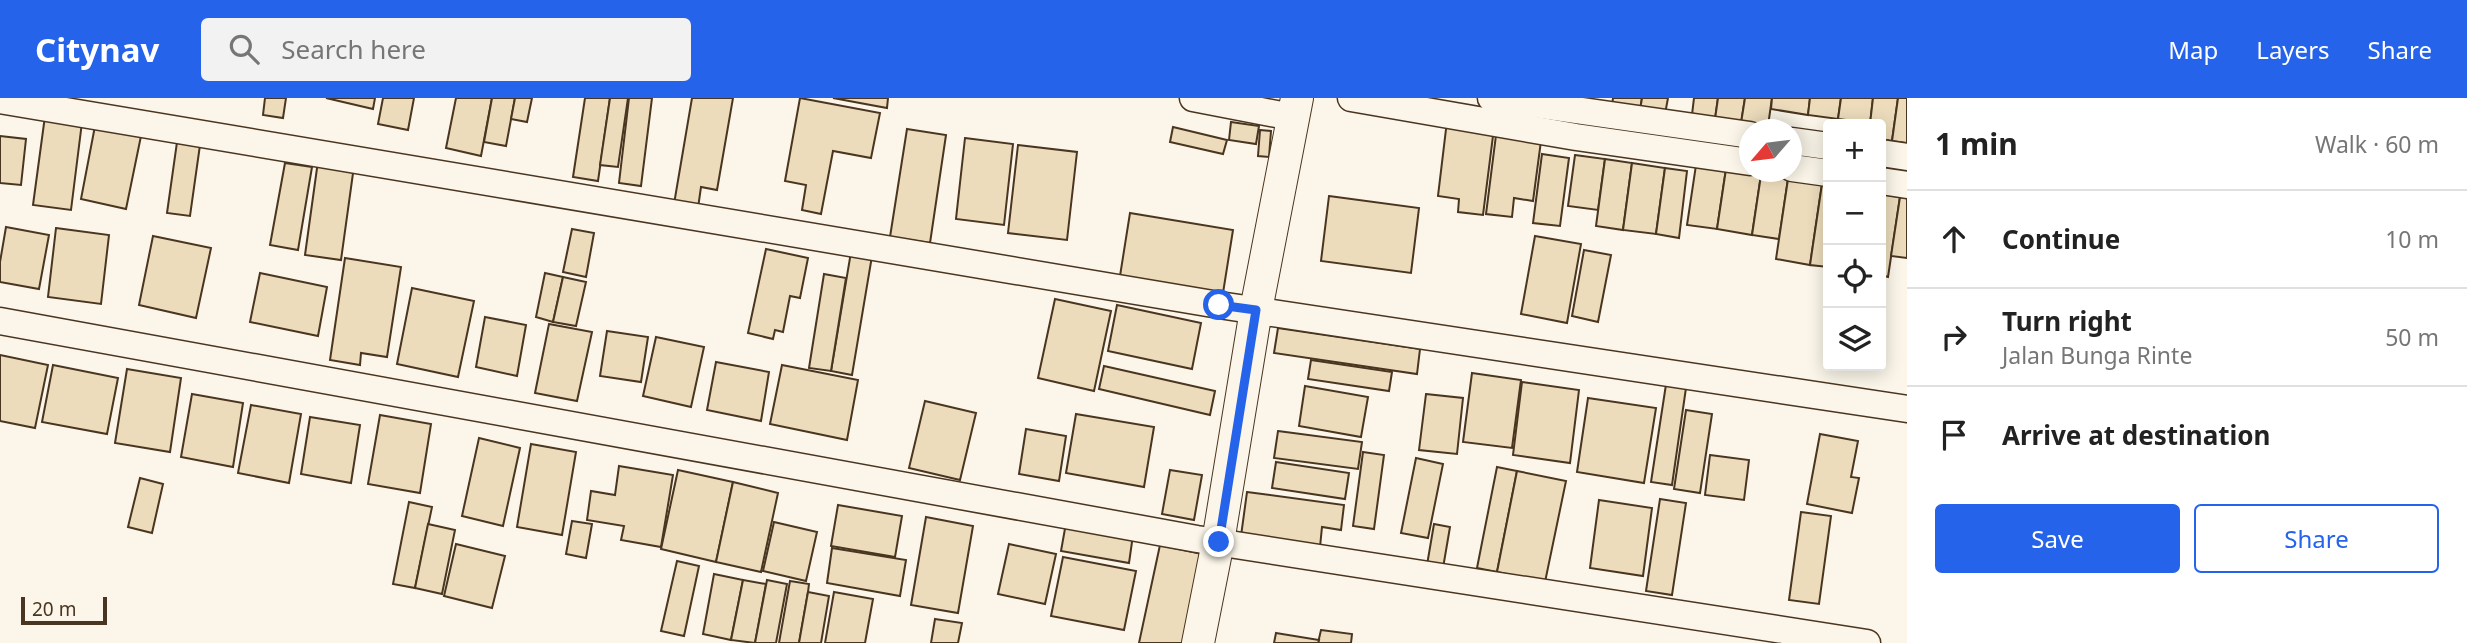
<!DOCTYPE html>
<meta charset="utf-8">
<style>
body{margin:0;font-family:"Noto Sans",sans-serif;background:#f2f2f2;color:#222}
.controls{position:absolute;right:21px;top:21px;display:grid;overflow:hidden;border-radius:7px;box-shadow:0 4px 18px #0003}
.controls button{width:63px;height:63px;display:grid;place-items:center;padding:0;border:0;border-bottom:2px solid #e0e0e0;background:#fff;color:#222;font:35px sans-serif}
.compass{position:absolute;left:1739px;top:21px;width:63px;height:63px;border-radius:50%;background:#fff;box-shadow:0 4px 18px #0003;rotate:242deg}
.scale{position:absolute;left:21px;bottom:18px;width:86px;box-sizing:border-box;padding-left:7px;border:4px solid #4a3520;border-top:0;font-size:19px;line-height:24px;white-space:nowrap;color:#4a3520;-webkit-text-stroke:5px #fbf6e9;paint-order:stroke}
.stop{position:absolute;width:21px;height:21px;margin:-16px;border:5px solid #2563eb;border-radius:50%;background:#fff}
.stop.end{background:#2563eb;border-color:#fff;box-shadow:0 2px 7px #0008}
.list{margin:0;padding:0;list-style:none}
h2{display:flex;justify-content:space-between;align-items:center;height:91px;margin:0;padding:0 28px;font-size:30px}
h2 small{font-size:23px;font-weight:400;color:#767676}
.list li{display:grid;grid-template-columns:46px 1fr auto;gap:21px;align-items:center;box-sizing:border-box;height:98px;padding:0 28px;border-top:2px solid #e0e0e0}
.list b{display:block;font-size:26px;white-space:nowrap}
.list p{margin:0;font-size:23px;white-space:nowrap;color:#767676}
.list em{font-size:23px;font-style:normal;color:#767676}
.actions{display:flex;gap:14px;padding:21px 28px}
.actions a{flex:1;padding:16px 0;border:2px solid #2563eb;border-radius:7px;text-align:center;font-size:24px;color:#2563eb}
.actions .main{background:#2563eb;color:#fff}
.icon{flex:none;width:38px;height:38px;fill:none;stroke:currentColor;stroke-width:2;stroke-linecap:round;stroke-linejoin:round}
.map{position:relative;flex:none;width:1907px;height:545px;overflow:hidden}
header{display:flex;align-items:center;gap:42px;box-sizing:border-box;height:98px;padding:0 35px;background:#2563eb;color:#fff}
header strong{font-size:33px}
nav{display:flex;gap:38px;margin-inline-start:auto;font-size:24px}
.search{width:490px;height:63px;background:#f2f2f2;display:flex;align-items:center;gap:18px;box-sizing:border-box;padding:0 24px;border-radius:7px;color:#767676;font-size:26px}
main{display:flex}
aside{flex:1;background:#fff}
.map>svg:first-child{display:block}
.building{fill:#ecdcbc;stroke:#4a3520;stroke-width:2}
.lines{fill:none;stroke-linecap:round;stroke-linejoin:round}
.minor-casing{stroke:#4a3520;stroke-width:29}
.tertiary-casing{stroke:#4a3520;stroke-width:34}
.minor{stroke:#fbf6e9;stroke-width:26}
.tertiary{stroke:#fbf6e9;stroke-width:32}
.route{stroke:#2563eb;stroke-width:9}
</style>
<header>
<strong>Citynav</strong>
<div class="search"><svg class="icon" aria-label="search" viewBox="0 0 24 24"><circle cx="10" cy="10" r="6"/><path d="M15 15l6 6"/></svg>Search here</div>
<nav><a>Map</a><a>Layers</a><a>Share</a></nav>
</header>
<main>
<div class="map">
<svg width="1907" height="545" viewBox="0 0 1907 545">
<rect width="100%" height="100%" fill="#fbf6e9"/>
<g class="building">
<polygon points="265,0 286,0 283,20 263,17"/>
<polygon points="326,0 375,0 373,11"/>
<polygon points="383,0 414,0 408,32 378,26"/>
<polygon points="456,0 492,0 481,58 446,50"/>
<polygon points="492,0 515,0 506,48 484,44"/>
<polygon points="515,0 532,0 527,24 511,21"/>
<polygon points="585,0 610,0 598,83 573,79"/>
<polygon points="610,0 628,0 618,69 600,67"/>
<polygon points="629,0 652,0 641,88 619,85"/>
<polygon points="692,0 733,0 717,92 701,89 698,110 674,106"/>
<polygon points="800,0 880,15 871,60 833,53 821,116 802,112 806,87 785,83"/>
<polygon points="833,0 888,0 887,10"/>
<polygon points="1613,0 1642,0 1640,12 1612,8"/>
<polygon points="1642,0 1668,0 1665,16 1640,12"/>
<polygon points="1694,0 1718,0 1715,21 1692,17"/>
<polygon points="1718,0 1745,0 1741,25 1715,21"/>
<polygon points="1745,0 1772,0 1768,28 1741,25"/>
<polygon points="1772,0 1810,0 1808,17 1771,11"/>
<polygon points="1810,0 1841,0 1838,21 1808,17"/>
<polygon points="1841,0 1873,0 1870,26 1854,26 1855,23 1838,21"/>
<polygon points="1873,0 1898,0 1892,43 1881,41 1881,26 1870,26"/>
<polygon points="1898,0 1907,0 1907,45 1892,43"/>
<polygon points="45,18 82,24 71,112 33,107"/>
<polygon points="1447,23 1494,30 1483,117 1458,114 1459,101 1438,98"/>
<polygon points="1231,24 1259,28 1256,46 1229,42"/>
<polygon points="95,28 141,38 126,111 81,101"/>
<polygon points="1173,29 1227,42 1223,56 1170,44"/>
<polygon points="907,31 946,37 930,145 890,139"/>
<polygon points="1260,32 1271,33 1269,59 1258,58"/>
<polygon points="1496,37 1541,43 1533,103 1514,100 1512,119 1486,116"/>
<polygon points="0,38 26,41 21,87 0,85"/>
<polygon points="965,40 1013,46 1004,127 956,121"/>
<polygon points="177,44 200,47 190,118 167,115"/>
<polygon points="1018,47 1077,54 1067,142 1008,135"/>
<polygon points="1542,56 1569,60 1560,128 1533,125"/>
<polygon points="1575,57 1605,61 1598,112 1568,108"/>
<polygon points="1605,61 1632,65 1623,132 1596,128"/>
<polygon points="318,63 354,68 341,162 305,157"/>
<polygon points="285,65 312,69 298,152 270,147"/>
<polygon points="1632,65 1665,70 1656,136 1623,132"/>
<polygon points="1696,67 1726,71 1717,131 1687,127"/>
<polygon points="1665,70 1687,73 1679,140 1656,136"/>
<polygon points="1726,71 1761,77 1752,137 1717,131"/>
<polygon points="1761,77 1788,81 1779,141 1752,137"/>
<polygon points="1788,81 1822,86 1810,167 1776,161"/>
<polygon points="1822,86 1828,87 1828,169 1810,167"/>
<polygon points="1881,96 1900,99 1888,179 1881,177"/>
<polygon points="1329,98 1419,110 1411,175 1321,163"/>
<polygon points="1900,99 1907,100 1907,160 1891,158"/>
<polygon points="1130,115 1233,132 1223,195 1120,178"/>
<polygon points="6,129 49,137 39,191 0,184 0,164"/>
<polygon points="56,130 109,137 101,206 48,199"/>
<polygon points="572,131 594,135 586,179 563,174"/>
<polygon points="153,138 211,150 196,220 139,207"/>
<polygon points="1535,138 1581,146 1567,225 1521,216"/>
<polygon points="766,151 808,160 800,200 790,198 783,234 775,232 773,241 748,235"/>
<polygon points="1584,152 1611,157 1598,224 1572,218"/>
<polygon points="851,154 872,158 852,277 831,273"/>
<polygon points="345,160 401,169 387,259 361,255 360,267 330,262"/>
<polygon points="260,175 327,189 318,238 250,224"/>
<polygon points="545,175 563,179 553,224 536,219"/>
<polygon points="824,176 846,180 831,273 809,270"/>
<polygon points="563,179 586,184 576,228 553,224"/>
<polygon points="412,190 474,203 458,279 397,266"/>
<polygon points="1055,201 1111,213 1094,293 1038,280"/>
<polygon points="1117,207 1201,225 1192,271 1108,253"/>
<polygon points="485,219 526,227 517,278 476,269"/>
<polygon points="549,226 592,234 577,303 535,295"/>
<polygon points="1278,230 1420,251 1417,276 1274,255"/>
<polygon points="607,233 648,239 641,284 600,278"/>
<polygon points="656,239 704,249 691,309 643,298"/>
<polygon points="0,257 48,267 35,330 0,323"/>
<polygon points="1311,262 1392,274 1389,293 1308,281"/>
<polygon points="716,264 769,274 761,323 707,312"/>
<polygon points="53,267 118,280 107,336 42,324"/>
<polygon points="782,267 858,282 847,342 770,326"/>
<polygon points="1104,268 1215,293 1210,317 1099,291"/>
<polygon points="127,271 181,280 170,354 115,345"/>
<polygon points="1472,275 1521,282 1512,350 1463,344"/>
<polygon points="1667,280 1687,283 1672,387 1651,384"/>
<polygon points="1522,284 1579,292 1570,365 1513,357"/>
<polygon points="1305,288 1368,299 1361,339 1299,328"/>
<polygon points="192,296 243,305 233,369 181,359"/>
<polygon points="1426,296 1463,300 1457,356 1419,352"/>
<polygon points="1588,300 1656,310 1644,385 1577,374"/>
<polygon points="925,303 976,315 960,382 909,370"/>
<polygon points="251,307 301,316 289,385 238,375"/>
<polygon points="1686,312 1712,316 1700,395 1674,391"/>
<polygon points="1076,316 1154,329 1144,389 1066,375"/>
<polygon points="380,317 431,326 420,395 368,386"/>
<polygon points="310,319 360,327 351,385 301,376"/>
<polygon points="1026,331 1066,338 1059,383 1019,376"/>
<polygon points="1278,333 1362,344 1358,371 1274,360"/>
<polygon points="1820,336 1858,343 1851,379 1859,380 1852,415 1807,406"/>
<polygon points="479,340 520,350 503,428 462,418"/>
<polygon points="531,346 576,354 562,437 517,429"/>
<polygon points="1363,354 1384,357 1374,431 1353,428"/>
<polygon points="1710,357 1749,362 1744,402 1705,397"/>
<polygon points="1416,360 1443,366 1428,440 1401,435"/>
<polygon points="1276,364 1349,375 1345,401 1272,390"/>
<polygon points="619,368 673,377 661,449 621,442 624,428 587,422 591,393 615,397"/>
<polygon points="1497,369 1517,373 1497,474 1477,470"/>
<polygon points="678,372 733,384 716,464 661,451"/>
<polygon points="1170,372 1202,377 1194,422 1162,416"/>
<polygon points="1517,373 1566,383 1545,484 1497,474"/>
<polygon points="140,380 163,386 152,435 128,429"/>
<polygon points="733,384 778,395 761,474 716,464"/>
<polygon points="1247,394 1344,407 1341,432 1322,429 1320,449 1241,438"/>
<polygon points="1660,401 1686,405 1672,497 1646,493"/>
<polygon points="1599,402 1652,410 1643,478 1590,470"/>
<polygon points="409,404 432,409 415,490 393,486"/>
<polygon points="838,407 902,418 895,459 831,448"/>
<polygon points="1801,414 1831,418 1819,506 1789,502"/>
<polygon points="926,419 973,428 958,515 911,507"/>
<polygon points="572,423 592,426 586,460 566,456"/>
<polygon points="774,424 817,434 806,483 763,473"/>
<polygon points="1066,425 1133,437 1129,465 1061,453"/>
<polygon points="428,426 455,432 442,496 415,490"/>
<polygon points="1434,426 1450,429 1443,470 1427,467"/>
<polygon points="456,446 505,458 492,510 444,498"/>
<polygon points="1009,446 1056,456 1045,506 998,496"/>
<polygon points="1160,447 1202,456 1183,545 1139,545"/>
<polygon points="832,450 906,462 900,498 827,485"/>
<polygon points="1063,459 1136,473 1124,532 1051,518"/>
<polygon points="677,463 699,468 684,538 661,533"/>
<polygon points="714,476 743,482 731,542 703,536"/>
<polygon points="743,482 766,486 755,545 731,542"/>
<polygon points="767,482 787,486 776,545 755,545"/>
<polygon points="790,483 809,486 808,494 799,545 779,545"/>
<polygon points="808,494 829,498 821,545 799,545"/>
<polygon points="834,494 873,501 865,545 825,545"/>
<polygon points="935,521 962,525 958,545 931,545"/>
<polygon points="1321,532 1352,536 1351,545 1318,545"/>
<polygon points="1276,535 1319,542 1318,545 1274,545"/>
</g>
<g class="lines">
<g class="minor-casing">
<g id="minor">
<polyline points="1193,0 1292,19"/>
<polyline points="1351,0 1576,39 1750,64"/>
<polyline points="1491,0 1750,37"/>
<polyline points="0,2 1219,207 1907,311"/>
<polyline points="1792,43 1828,48"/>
<polyline points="1881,55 1907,59"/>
<polyline points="1792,70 1828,75"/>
<polyline points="1881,83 1907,87"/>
<polyline points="0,223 1197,441 1867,545"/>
</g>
</g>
<g class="tertiary-casing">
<polyline id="tertiary" points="1198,545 1218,444 1256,212 1297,0"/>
</g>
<use href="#minor" class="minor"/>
<use href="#tertiary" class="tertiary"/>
</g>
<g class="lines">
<polyline class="route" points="1219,444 1256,212 1219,207"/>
</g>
</svg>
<div class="controls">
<button>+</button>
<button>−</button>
<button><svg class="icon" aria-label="locate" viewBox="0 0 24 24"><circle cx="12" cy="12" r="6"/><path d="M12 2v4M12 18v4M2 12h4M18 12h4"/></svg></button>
<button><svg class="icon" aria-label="layers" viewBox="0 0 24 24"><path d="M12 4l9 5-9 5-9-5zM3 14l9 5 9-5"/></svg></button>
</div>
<svg class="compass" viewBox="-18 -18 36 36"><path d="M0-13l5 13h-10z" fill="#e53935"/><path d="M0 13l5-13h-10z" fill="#767676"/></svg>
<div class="scale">20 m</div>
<div class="stop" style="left:1219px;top:207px"></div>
<div class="stop end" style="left:1219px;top:444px"></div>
</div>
<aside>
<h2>1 min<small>Walk · 60 m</small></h2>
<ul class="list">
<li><svg class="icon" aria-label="ahead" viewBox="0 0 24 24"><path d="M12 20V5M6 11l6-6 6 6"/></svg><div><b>Continue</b></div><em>10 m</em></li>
<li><svg class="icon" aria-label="right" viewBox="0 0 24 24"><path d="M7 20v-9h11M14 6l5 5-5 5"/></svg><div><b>Turn right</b><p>Jalan Bunga Rinte</p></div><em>50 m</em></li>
<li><svg class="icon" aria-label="arrive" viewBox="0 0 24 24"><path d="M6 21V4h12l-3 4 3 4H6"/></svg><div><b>Arrive at destination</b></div></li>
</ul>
<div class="actions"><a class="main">Save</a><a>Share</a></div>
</aside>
</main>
